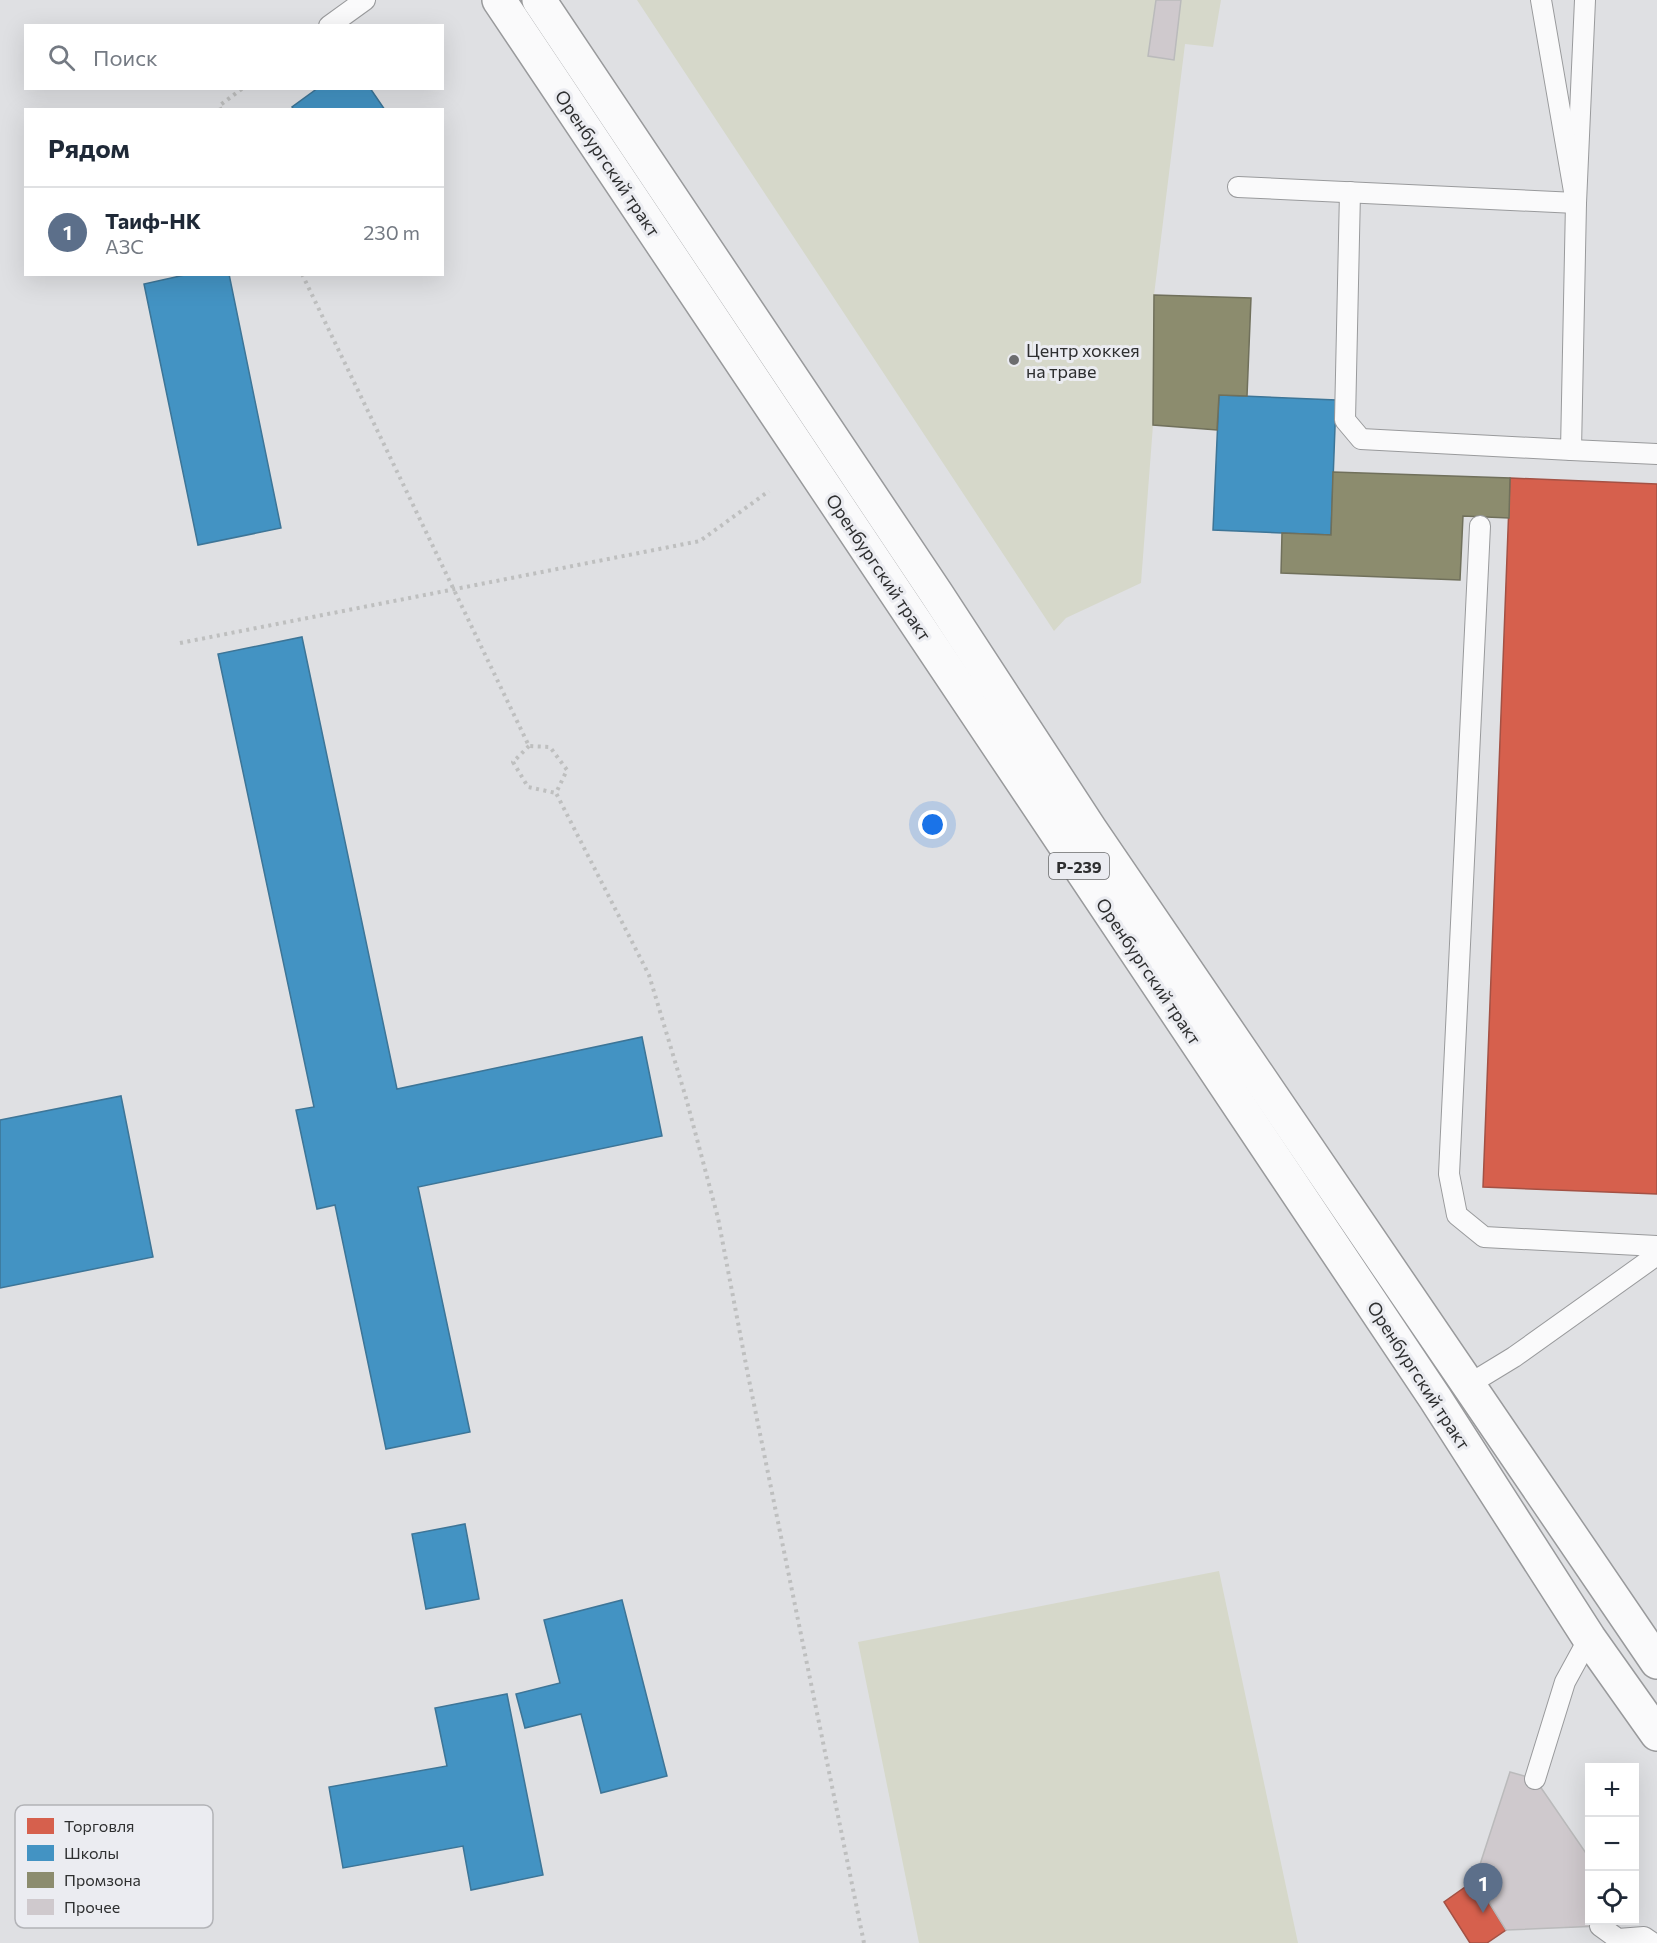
<!DOCTYPE html>
<html lang="ru">
<meta charset="utf-8">
<style>
body{margin:0;font-family:Commissioner,sans-serif;background:#f6f6f7;color:#1f2937}
.controls{position:absolute;right:18px;bottom:18px;display:grid;overflow:hidden;border-radius:0px;box-shadow:0 6px 24px #0002}
.controls button{width:54px;height:54px;display:grid;place-items:center;padding:0;border:0;border-bottom:2px solid #e0e1e3;background:#fff;color:#1f2937;font:30px sans-serif}
.you{position:absolute;left:933px;top:825px;width:21px;height:21px;margin:-15px;border:4px solid #fff;border-radius:50%;background:#1a73e8;box-shadow:0 0 0 9px #1a73e833}
.badge{display:grid;place-items:center;width:39px;height:39px;border-radius:50%;background:#ea580c;color:#fff;font-size:20px;font-weight:700}
.pin{position:absolute;translate:-50% -50px;filter:drop-shadow(0 2px 3px #0008)}
.pin::after{content:'';position:absolute;top:32px;width:21px;height:18px;background:inherit;clip-path:polygon(0 0,100% 0,50% 100%)}
.list{margin:0;padding:0;list-style:none}
h2{display:flex;justify-content:space-between;align-items:center;height:78px;margin:0;padding:0 24px;font-size:26px}
h2 small{font-size:20px;font-weight:400;color:#747a83}
.list li{display:grid;grid-template-columns:39px 1fr auto;gap:18px;align-items:center;box-sizing:border-box;height:90px;padding:0 24px;border-top:2px solid #e0e1e3}
.list b{display:block;font-size:22px;white-space:nowrap}
.list p{margin:0;font-size:20px;white-space:nowrap;color:#747a83}
.list em{font-size:20px;font-style:normal;color:#747a83}
.icon{flex:none;width:33px;height:33px;fill:none;stroke:currentColor;stroke-width:2;stroke-linecap:round;stroke-linejoin:round}
.map{position:relative;flex:none;width:1657px;height:1943px;overflow:hidden}
.search{position:absolute;background:#fff;box-shadow:0 6px 24px #0002;left:24px;top:24px;width:420px;height:66px;display:flex;align-items:center;gap:15px;box-sizing:border-box;padding:0 21px;border-radius:0px;color:#747a83;font-size:22px}
.panel{position:absolute;background:#fff;box-shadow:0 6px 24px #0002;left:24px;top:108px;width:420px;height:168px;border-radius:0px}
.map>svg:first-child{display:block}
.green{fill:#d6d8ca}
.shops{fill:#d6604d;stroke:#a45144;stroke-width:1.5}
.schools{fill:#4393c3;stroke:#3d7597;stroke-width:1.5}
.industry{fill:#8c8c6e;stroke:#70705b;stroke-width:1.5}
.building{fill:#cfc9cd;stroke:#bababb;stroke-width:1.5}
.lines{fill:none;stroke-linecap:round;stroke-linejoin:round}
.service-casing{stroke:#999a9c;stroke-width:22}
.primary-casing{stroke:#999a9c;stroke-width:36}
.path{stroke:#bebfbf;stroke-width:4;stroke-dasharray:3 4.5;stroke-linecap:butt}
.service{stroke:#fafafb;stroke-width:20}
.primary{stroke:#fafafb;stroke-width:33}
.poi-dot{fill:#6c6d6f;stroke:#ebecf1;stroke-width:2}
.labels{text-anchor:middle;dominant-baseline:central;stroke-width:6;stroke-linejoin:round;paint-order:stroke}
.shield{fill:#ebecf1;stroke:#67686a;stroke-width:1.5}
.shield-label{font-size:16px;font-weight:bold;fill:#2e2f30}
.street-label{font-size:18px;fill:#2e2f30;stroke:#ebecf1}
.poi-label{font-size:18px;fill:#2e2f30;stroke:#ebecf1;text-anchor:start}
.key{fill:#ebecf1;stroke:#b2b3b7;stroke-width:1.5}
.key-label{font-size:16px;fill:#2e2f30}
</style>
<div class="map">
<svg width="1657" height="1943" viewBox="0 0 1657 1943">
<rect width="100%" height="100%" fill="#dfe0e3"/>
<g class="green">
<polygon points="637,0 1221,0 1213,47 1185,44 1154,295 1153,425 1141,583 1066,618 1054,631"/>
<polygon points="1219,1571 1298,1943 919,1943 858,1642"/>
</g>
<g class="shops">
<polygon points="1510,478 1657,484 1657,1194 1483,1187"/>
<polygon points="1475,1880 1506,1930 1487,1943 1470,1943 1444,1902"/>
</g>
<g class="schools">
<polygon points="318,88 370,88 385,110 294,110 292,107"/>
<polygon points="189,274 229,274 281,528 198,545 144,284"/>
<polygon points="1219,395 1336,400 1331,535 1213,530"/>
<polygon points="302,637 397,1089 642,1037 662,1136 418,1187 470,1432 386,1449 335,1205 317,1209 296,1110 314,1107 218,654"/>
<polygon points="121,1096 153,1257 0,1288 0,1120"/>
<polygon points="465,1524 479,1599 426,1609 412,1534"/>
<polygon points="622,1600 667,1776 601,1793 581,1714 525,1728 516,1694 560,1683 544,1620"/>
<polygon points="507,1694 543,1875 471,1890 463,1846 343,1868 329,1787 447,1766 435,1708"/>
</g>
<g class="industry">
<polygon points="1154,295 1251,298 1247,396 1219,395 1217,430 1153,425"/>
<polygon points="1333,472 1510,478 1509,518 1463,516 1460,580 1281,573 1282,533 1331,535"/>
</g>
<g class="building">
<polygon points="1156,0 1181,0 1174,60 1148,56"/>
<polygon points="1510,1772 1535,1779 1590,1859 1590,1920 1617,1920 1616,1929 1600,1926 1506,1930 1475,1880"/>
</g>
<g class="lines">
<g class="service-casing">
<g id="service">
<polyline points="329,26 365,0"/>
<polyline points="1238,187 1576,203 1585,0"/>
<polyline points="1350,192 1345,420 1361,439 1571,450 1576,203 1541,0"/>
<polyline points="1571,450 1657,454"/>
<polyline points="1480,526 1449,1174 1457,1215 1484,1237 1657,1246"/>
<polyline points="1468,1385 1514,1357 1657,1255"/>
<polyline points="1535,1779 1565,1682 1589,1638"/>
<polyline points="1600,1926 1618,1939 1644,1937 1653,1943"/>
</g>
</g>
<g class="primary-casing">
<g id="primary">
<polyline points="499,0 1435,1398 1589,1638 1657,1734"/>
<polyline points="539,0 936,593 1090,829 1657,1662"/>
</g>
</g>
<g class="path">
<polyline points="221,110 219,106 243,88"/>
<polyline points="302,274 529,746 550,747 567,770 556,793 649,975 686,1098 718,1218 748,1375 864,1943"/>
<polyline points="180,643 700,541 769,491"/>
<polyline points="529,746 513,762 528,787 556,793"/>
</g>
<use href="#service" class="service"/>
<use href="#primary" class="primary"/>
</g>
<circle class="poi-dot" cx="1014" cy="360" r="6"/>
<g class="labels">
<rect class="shield" x="1049" y="853" width="60" height="26" rx="4.5"/>
<g class="shield-label">
<text x="1079" y="866">Р-239</text>
</g>
<g class="street-label">
<text transform="translate(608 163) rotate(56)">Оренбургский тракт</text>
<text transform="translate(879 567) rotate(56)">Оренбургский тракт</text>
<text transform="translate(1149 971) rotate(56)">Оренбургский тракт</text>
<text transform="translate(1419 1375) rotate(57)">Оренбургский тракт</text>
</g>
<g class="poi-label">
<text x="1026" y="350">Центр хоккея<tspan x="1026" dy="21">на траве</tspan></text>
</g>
</g>
<rect x="15" y="1805" width="198" height="123" rx="9" class="key"/>
<rect x="27" y="1818" width="27" height="16" fill="#d6604d"/>
<rect x="27" y="1845" width="27" height="16" fill="#4393c3"/>
<rect x="27" y="1872" width="27" height="16" fill="#8c8c6e"/>
<rect x="27" y="1899" width="27" height="16" fill="#cfc9cd"/>
<g class="key-label">
<text x="64" y="1832">Торговля</text>
<text x="64" y="1859">Школы</text>
<text x="64" y="1886">Промзона</text>
<text x="64" y="1913">Прочее</text>
</g>
</svg>
<div class="controls">
<button>+</button>
<button>−</button>
<button><svg class="icon" aria-label="locate" viewBox="0 0 24 24"><circle cx="12" cy="12" r="6"/><path d="M12 2v4M12 18v4M2 12h4M18 12h4"/></svg></button>
</div>
<div class="you"></div>
<div class="pin badge" style="left:1483px;top:1913px;background:#5c6f8a">1</div>
<div class="search"><svg class="icon" aria-label="search" viewBox="0 0 24 24"><circle cx="10" cy="10" r="6"/><path d="M15 15l6 6"/></svg>Поиск</div>
<section class="panel">
<h2>Рядом<small></small></h2>
<ul class="list">
<li><span class="badge" style="background:#5c6f8a">1</span><div><b>Таиф-НК</b><p>АЗС</p></div><em>230 m</em></li>
</ul>
</section>
</div>
